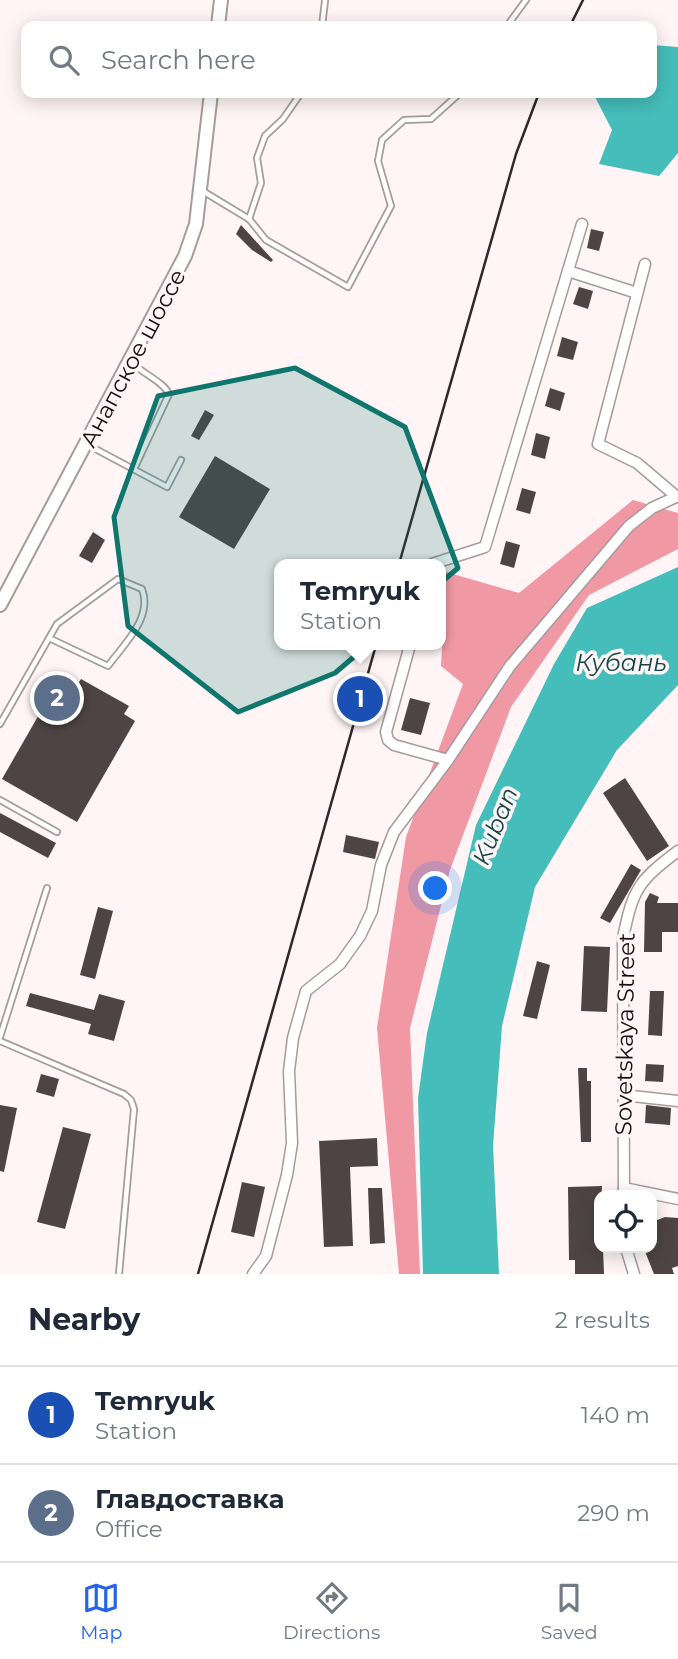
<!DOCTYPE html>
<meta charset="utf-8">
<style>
body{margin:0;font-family:Montserrat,sans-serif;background:#f6f6f7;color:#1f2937}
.controls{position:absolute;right:21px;bottom:21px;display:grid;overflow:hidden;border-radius:14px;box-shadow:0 4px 18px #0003}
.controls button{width:63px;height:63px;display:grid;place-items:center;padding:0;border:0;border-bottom:2px solid #e0e1e3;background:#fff;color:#1f2937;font:35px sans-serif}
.you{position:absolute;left:436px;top:889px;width:24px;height:24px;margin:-18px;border:5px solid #fff;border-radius:50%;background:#1a73e8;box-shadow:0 0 0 10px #1a73e833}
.badge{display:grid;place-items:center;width:46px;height:46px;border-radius:50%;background:#2563eb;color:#fff;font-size:23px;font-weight:700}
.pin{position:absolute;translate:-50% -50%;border:4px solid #fff;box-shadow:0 2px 7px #0006}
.popup{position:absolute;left:274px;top:559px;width:172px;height:91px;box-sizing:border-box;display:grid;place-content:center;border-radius:14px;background:#fff;filter:drop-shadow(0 2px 5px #0005);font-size:23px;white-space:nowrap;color:#747a83}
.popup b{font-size:26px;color:#1f2937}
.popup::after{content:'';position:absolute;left:50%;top:100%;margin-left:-14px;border:14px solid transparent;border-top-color:#fff}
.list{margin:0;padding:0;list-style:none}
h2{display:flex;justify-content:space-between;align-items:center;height:91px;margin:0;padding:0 28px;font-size:30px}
h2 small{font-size:23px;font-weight:400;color:#747a83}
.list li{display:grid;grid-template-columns:46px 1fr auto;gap:21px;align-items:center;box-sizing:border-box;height:98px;padding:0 28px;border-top:2px solid #e0e1e3}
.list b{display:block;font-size:26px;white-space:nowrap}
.list p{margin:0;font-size:23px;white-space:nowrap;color:#747a83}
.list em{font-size:23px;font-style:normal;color:#747a83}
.icon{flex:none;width:38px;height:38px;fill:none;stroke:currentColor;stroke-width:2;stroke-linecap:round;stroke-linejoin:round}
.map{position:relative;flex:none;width:678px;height:1274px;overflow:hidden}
.search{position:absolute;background:#fff;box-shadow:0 4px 18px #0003;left:21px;right:21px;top:21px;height:77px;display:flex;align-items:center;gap:18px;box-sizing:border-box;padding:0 24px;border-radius:14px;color:#747a83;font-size:26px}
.sheet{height:287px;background:#fff}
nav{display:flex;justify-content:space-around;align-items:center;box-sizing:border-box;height:98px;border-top:2px solid #e0e1e3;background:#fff;font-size:19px;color:#747a83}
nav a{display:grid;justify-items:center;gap:4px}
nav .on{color:#2563eb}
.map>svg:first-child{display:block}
.forest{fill:#f099a5}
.water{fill:#45bdba}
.building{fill:#4e4445}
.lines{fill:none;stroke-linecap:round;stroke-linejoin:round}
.service-casing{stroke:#a79b9c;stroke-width:8}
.minor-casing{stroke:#a79b9c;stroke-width:13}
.tertiary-casing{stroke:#a79b9c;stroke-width:16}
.service{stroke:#fff;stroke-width:4.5}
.minor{stroke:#fff;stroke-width:10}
.tertiary{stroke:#fff;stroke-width:12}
.rail{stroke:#2e292a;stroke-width:2.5}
.marked{fill:#0f766e;fill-opacity:0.2;stroke:#0f766e;stroke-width:5;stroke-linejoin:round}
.labels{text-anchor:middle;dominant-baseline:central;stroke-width:7;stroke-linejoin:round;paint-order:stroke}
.street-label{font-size:23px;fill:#141010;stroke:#fff5f6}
.water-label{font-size:24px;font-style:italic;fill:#134846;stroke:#fff5f6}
</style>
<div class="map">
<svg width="678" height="1274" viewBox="0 0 678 1274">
<rect width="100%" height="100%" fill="#fff5f6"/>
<polygon class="forest" points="633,500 678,513 678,549 589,595 511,707 450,870 410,1028 420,1274 399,1274 377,1028 406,837 463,684 441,666 446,572 519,593"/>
<g class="water">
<polygon points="652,45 678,47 678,153 659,176 599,164 612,130 593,93 652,93"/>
<polygon points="678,567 678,685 617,750 535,887 502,1026 493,1146 499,1274 423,1274 418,1098 427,1033 476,825 554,664 587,608"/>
</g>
<g class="building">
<polygon points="241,225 273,260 271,262 252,250 236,234"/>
<polygon points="591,229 604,232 599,251 587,248"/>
<polygon points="579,287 593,291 588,309 573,304"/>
<polygon points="562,337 578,342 573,360 557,356"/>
<polygon points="550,388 565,393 560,411 545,406"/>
<polygon points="205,410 214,415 199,440 191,436"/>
<polygon points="536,433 550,437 545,459 531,455"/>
<polygon points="215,456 270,489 234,549 179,517"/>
<polygon points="522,488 536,492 530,514 516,510"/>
<polygon points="93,532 105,540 92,563 79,556"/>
<polygon points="506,541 520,545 514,568 500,564"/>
<polygon points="60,678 76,687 81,679 129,706 124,714 135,721 77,822 2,779"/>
<polygon points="410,698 430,703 421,735 401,730"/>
<polygon points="625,778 669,846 647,861 603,793"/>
<polygon points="0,813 56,843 48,858 0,832"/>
<polygon points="346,835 379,842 375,859 343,852"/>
<polygon points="631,864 641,870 610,923 600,918"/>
<polygon points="650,893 659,897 657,903 678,903 678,932 662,932 662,952 644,952 645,902"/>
<polygon points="98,907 113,911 95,979 80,975"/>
<polygon points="584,946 610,947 607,1012 581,1011"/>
<polygon points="537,961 550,965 537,1019 523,1016"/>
<polygon points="650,991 664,991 662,1036 648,1035"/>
<polygon points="30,993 94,1010 99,994 125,1001 114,1041 88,1034 91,1024 26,1006"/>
<polygon points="646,1064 664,1065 663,1082 645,1081"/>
<polygon points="578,1068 587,1068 587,1081 591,1081 591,1142 581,1142"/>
<polygon points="41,1074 59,1079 54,1097 36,1092"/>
<polygon points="0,1105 17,1108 4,1172 0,1171"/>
<polygon points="646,1105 671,1108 670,1125 645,1123"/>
<polygon points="63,1127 91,1134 65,1229 37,1222"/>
<polygon points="377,1138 378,1166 350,1167 353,1246 324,1247 319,1141"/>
<polygon points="242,1182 265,1187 254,1237 231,1232"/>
<polygon points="602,1186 599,1248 603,1248 604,1274 575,1274 575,1260 569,1260 568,1187"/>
<polygon points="368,1188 382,1188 385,1243 370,1244"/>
<polygon points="665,1217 678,1218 678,1266 672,1268 674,1274 654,1274 644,1249 652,1248 652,1222"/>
</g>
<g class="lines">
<g class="service-casing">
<g id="service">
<polyline points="322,26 325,1"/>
<polyline points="507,26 526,0"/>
<polyline points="201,190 249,219 266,240 348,287 391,206 378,161 382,140 404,120 431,119 460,93"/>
<polyline points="249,219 261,183 257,158 265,136 283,119 301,93"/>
<path d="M132 362C142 374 163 381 169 394L134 469"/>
<polyline points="88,445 167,487 181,460"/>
<path d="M0 724 49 638 57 624 118 579 142 589C153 618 124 644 108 666L49 638"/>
<polyline points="0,800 57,832"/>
<polyline points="0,1037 47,888"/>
<polyline points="0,1041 124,1094 131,1100 134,1109 119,1274"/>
</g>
</g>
<g class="minor-casing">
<g id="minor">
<polyline points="645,264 598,444 637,463 677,497"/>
<polyline points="568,271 637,293"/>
<polyline points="432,564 485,547 582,224"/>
<polyline points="410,645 386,732 388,740 394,745 448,760"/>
<polyline points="623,1095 678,1101"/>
<polyline points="624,1188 678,1199"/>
<path d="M624 1195 623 938C633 889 638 881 678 851"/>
<polyline points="626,1248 634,1274"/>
<polyline points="253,1274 266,1256 287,1175 292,1143 289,1071 293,1038 306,991 340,964 360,936 372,911 381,865 394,832 448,760 510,666 629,526 652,508 678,496"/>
</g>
</g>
<g class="tertiary-casing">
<g id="tertiary">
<polyline points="218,26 221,0"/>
<polyline points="0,605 185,256 196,224 211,93"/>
</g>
</g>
<use href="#service" class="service"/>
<use href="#minor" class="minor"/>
<use href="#tertiary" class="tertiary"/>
<g class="rail">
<polyline points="570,26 583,0"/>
<polyline points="399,564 516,154 539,93"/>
<polyline points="198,1274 376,645"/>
</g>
</g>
<path class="marked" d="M295 368 405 427 458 568 335 673 238 712 128 626 114 517 158 396Z"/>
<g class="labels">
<g class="street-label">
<text transform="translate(133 358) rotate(-62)">Анапское шоссе</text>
<text transform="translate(625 1034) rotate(-89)">Sovetskaya Street</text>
</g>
<g class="water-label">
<text x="621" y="662">Кубань</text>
<text transform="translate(495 826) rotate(-68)">Kuban</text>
</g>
</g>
</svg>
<div class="controls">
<button><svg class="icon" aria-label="locate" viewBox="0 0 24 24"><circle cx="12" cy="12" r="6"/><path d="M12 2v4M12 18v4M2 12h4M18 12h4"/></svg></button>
</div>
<div class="you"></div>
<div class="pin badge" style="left:360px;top:699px;background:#1a4fb4">1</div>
<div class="popup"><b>Temryuk</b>Station</div>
<div class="pin badge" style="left:57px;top:698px;background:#5c6f8a">2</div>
<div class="search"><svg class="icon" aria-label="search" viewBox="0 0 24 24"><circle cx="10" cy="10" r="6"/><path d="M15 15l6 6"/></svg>Search here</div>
</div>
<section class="sheet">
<h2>Nearby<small>2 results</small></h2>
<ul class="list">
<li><span class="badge" style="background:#1a4fb4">1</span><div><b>Temryuk</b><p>Station</p></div><em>140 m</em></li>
<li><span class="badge" style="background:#5c6f8a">2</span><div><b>Главдоставка</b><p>Office</p></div><em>290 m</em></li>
</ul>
</section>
<nav>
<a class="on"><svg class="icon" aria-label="map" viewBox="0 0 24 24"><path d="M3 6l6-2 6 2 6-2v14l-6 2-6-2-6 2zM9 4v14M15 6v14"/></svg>Map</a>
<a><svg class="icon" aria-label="directions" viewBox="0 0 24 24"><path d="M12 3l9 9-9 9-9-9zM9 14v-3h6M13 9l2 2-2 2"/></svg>Directions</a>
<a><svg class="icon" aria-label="saved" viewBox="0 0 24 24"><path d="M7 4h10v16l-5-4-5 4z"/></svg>Saved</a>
</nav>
